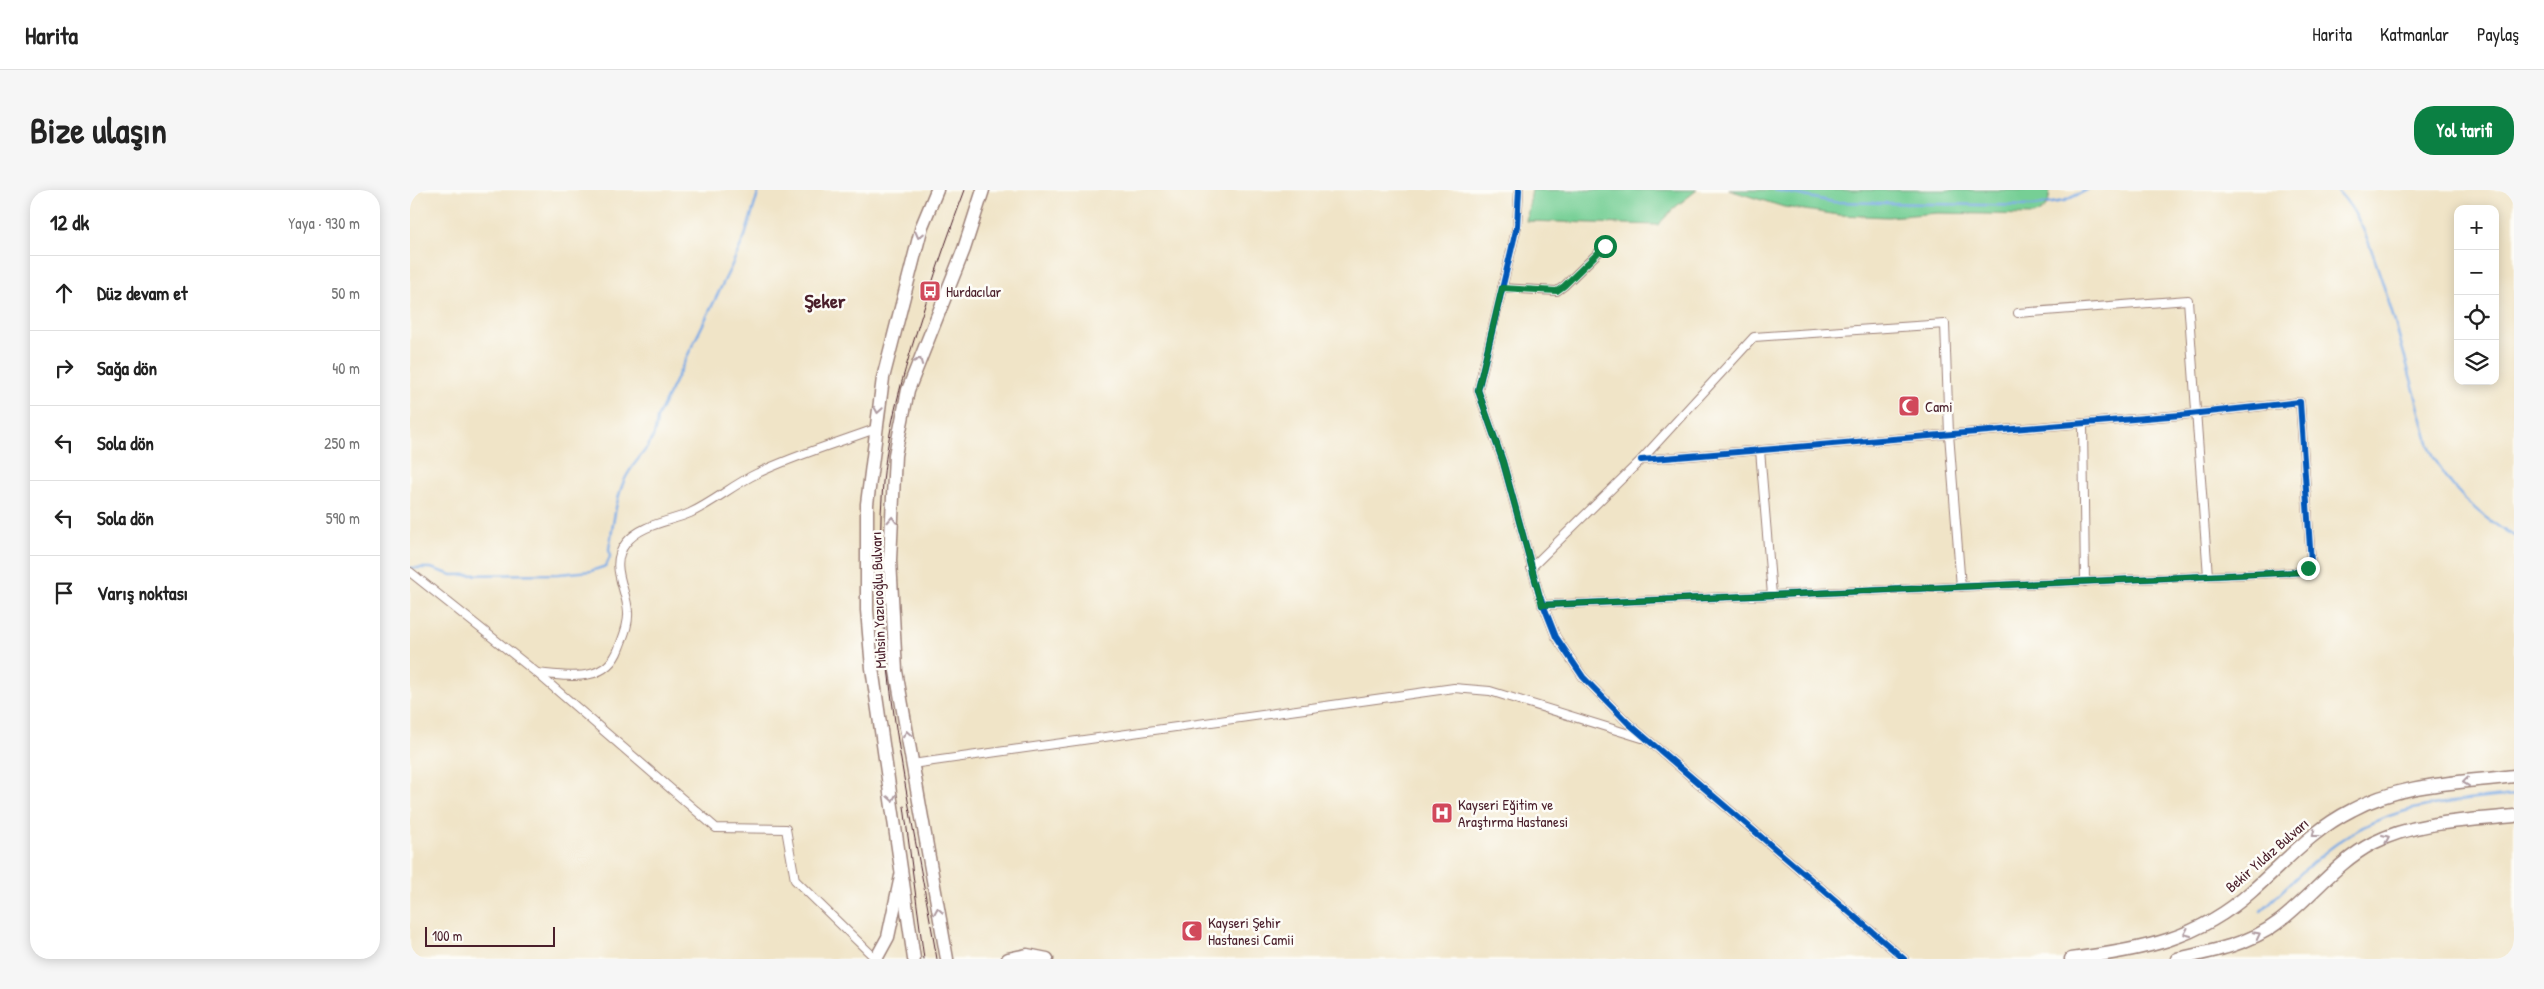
<!DOCTYPE html>
<html lang="tr">
<meta charset="utf-8">
<style>
body{margin:0;font-family:"Patrick Hand",sans-serif;background:#f6f6f6;color:#222}
.controls{position:absolute;right:15px;top:15px;display:grid;overflow:hidden;border-radius:10px;box-shadow:0 2px 12px #0003}
.controls button{width:45px;height:45px;display:grid;place-items:center;padding:0;border:0;border-bottom:1px solid #e0e0e0;background:#fff;color:#222;font:25px sans-serif}
.scale{position:absolute;left:15px;bottom:12px;width:130px;box-sizing:border-box;padding-left:5px;border:2px solid #4a1f2b;border-top:0;font-size:14px;line-height:18px;white-space:nowrap;color:#4a1f2b;-webkit-text-stroke:4px #fdfcf7;paint-order:stroke}
.stop{position:absolute;width:15px;height:15px;margin:-11px;border:4px solid #0b8043;border-radius:50%;background:#fff}
.stop.end{background:#0b8043;border-color:#fff;box-shadow:0 1px 5px #0008}
.list{margin:0;padding:0;list-style:none}
h2{display:flex;justify-content:space-between;align-items:center;height:65px;margin:0;padding:0 20px;font-size:21px}
h2 small{font-size:16px;font-weight:400;color:#767676}
.list li{display:grid;grid-template-columns:32px 1fr auto;gap:15px;align-items:center;box-sizing:border-box;height:75px;padding:0 20px;border-top:1px solid #e0e0e0}
.list b{display:block;font-size:19px;white-space:nowrap}
.list em{font-size:16px;font-style:normal;color:#767676}
.icon{flex:none;width:28px;height:28px;fill:none;stroke:currentColor;stroke-width:2;stroke-linecap:round;stroke-linejoin:round}
.map{position:relative;flex:none;width:2104px;height:769px;overflow:hidden;border-radius:20px}
header{display:flex;align-items:center;gap:30px;box-sizing:border-box;height:70px;padding:0 25px;background:#fff;border-bottom:1px solid #e0e0e0}
header strong{font-size:24px}
nav{display:flex;gap:28px;margin-inline-start:auto;font-size:18px}
.intro{display:flex;align-items:center;justify-content:space-between;box-sizing:border-box;height:120px;padding:0 30px}
h1{margin:0;font-size:35px}
.button{padding:12px 22px;border-radius:20px;background:#0b8043;color:#fff;font-size:18px;font-weight:700}
main{display:flex;gap:30px;padding:0 30px}
aside{flex:1;background:#fff;border-radius:20px;box-shadow:0 2px 12px #0003}
.map>svg:first-child{display:block}
.green{fill:#76cf95;stroke:#607760}
.lines{fill:none;stroke-linecap:round;stroke-linejoin:round}
.stream{stroke:#7aaae5;stroke-width:2.5}
.minor-casing{stroke:#9d8279;stroke-width:10}
.primary-casing{stroke:#9d8279;stroke-width:15}
.trunk-casing{stroke:#9d8279;stroke-width:15}
.minor{stroke:#fff;stroke-width:8}
.primary{stroke:#fff;stroke-width:12}
.trunk{stroke:#fff;stroke-width:12}
.tram{stroke:#4a1f2b;stroke-width:1}
.cycleway-casing{stroke:#fdfcf7;stroke-width:9}
.cycleway{stroke:#0057b8;stroke-width:6}
.oneway{stroke:#ae9aa0}
.route{stroke:#0b8043;stroke-width:6}
.labels{text-anchor:middle;dominant-baseline:central;stroke-width:5;stroke-linejoin:round;paint-order:stroke}
.poi-label{font-size:15px;fill:#4a1f2b;stroke:#fdfcf7;text-anchor:start}
.street-label{font-size:15px;fill:#4a1f2b;stroke:#fdfcf7}
.district-label{font-size:20px;font-weight:bold;fill:#4a1f2b;stroke:#fdfcf7}
</style>
<header>
<strong>Harita</strong>
<nav><a>Harita</a><a>Katmanlar</a><a>Paylaş</a></nav>
</header>
<div class="intro"><h1>Bize ulaşın</h1><a class="button">Yol tarifi</a></div>
<main>
<aside>
<h2>12 dk<small>Yaya · 930 m</small></h2>
<ul class="list">
<li><svg class="icon" aria-label="ahead" viewBox="0 0 24 24"><path d="M12 20V5M6 11l6-6 6 6"/></svg><div><b>Düz devam et</b></div><em>50 m</em></li>
<li><svg class="icon" aria-label="right" viewBox="0 0 24 24"><path d="M7 20v-9h11M14 6l5 5-5 5"/></svg><div><b>Sağa dön</b></div><em>40 m</em></li>
<li><svg class="icon" aria-label="left" viewBox="0 0 24 24"><path d="M17 20v-9H6M10 6l-5 5 5 5"/></svg><div><b>Sola dön</b></div><em>250 m</em></li>
<li><svg class="icon" aria-label="left" viewBox="0 0 24 24"><path d="M17 20v-9H6M10 6l-5 5 5 5"/></svg><div><b>Sola dön</b></div><em>590 m</em></li>
<li><svg class="icon" aria-label="arrive" viewBox="0 0 24 24"><path d="M6 21V4h12l-3 4 3 4H6"/></svg><div><b>Varış noktası</b></div></li>
</ul>
</aside>
<div class="map">
<svg width="2104" height="769" viewBox="0 0 2104 769">
<rect width="100%" height="100%" fill="#fdfcf7"/>
<filter id="ink" filterUnits="userSpaceOnUse"><feTurbulence type="fractalNoise" baseFrequency=".02" numOctaves="2"/><feDisplacementMap in="SourceGraphic" scale="10" xChannelSelector="R" yChannelSelector="G"/><feConvolveMatrix kernelMatrix="1 2 1 2 8 2 1 2 1" color-interpolation-filters="sRGB"/></filter>
<filter id="wash" filterUnits="userSpaceOnUse"><feTurbulence type="fractalNoise" baseFrequency=".0096" numOctaves="4" result="noise"/><feDisplacementMap in="SourceGraphic" scale="20" xChannelSelector="R" yChannelSelector="G"/><feGaussianBlur stdDeviation="1.12" result="paint"/><feColorMatrix in="noise" values="0 0 0 0 0 0 0 0 0 0 0 0 0 0 0 0 0 1.4 0 .05"/><feComposite in="paint" operator="in"/></filter>
<g filter="url(#wash)">
<rect width="100%" height="100%" fill="#f0e4c7"/>
<g class="green">
<polygon points="1122,0 1287,0 1263,19 1248,35 1116,31"/>
<path d="M1319 0H1639C1641 13 1635 21 1623 25L1527 23 1478 27 1429 25 1374 17Z"/>
</g>
<g class="lines">
<g class="stream">
<polyline points="1365,0 1423,12 1623,16 1654,11 1677,0"/>
<path d="M1927 0C1952 26 1961 58 1972 91 1990 145 2004 200 2019 256 2033 293 2069 327 2104 346"/>
<path d="M0 378H21L42 385 149 384 181 381 196 376 200 367 199 359C203 337 205 312 214 291 225 266 246 258 247 228L321 77 335 46 349 0"/>
<path d="M1851 721C1879 695 1907 665 1941 644 1988 614 2050 611 2104 605"/>
</g>
</g>
</g>
<g filter="url(#ink)">
<g class="lines">
<g class="minor-casing">
<g id="minor">
<polyline points="1109,0 1107,36 1068,200 1093,272 1129,404 1146,447 1173,487 1218,533 1494,769"/>
<polyline points="1092,98 1147,101 1154,96 1195,56"/>
<polyline points="1608,123 1778,110 1798,386"/>
<polyline points="1673,233 1675,392"/>
<polyline points="1350,260 1362,405"/>
<polyline points="1121,378 1231,270 1344,147 1535,134 1539,244 1551,397"/>
<polyline points="0,382 127,483 306,638 376,639 385,690 466,769"/>
<polyline points="1132,415 1891,382 1898,378 1901,372 1890,212 1771,225 1231,270"/>
<path d="M127 483C158 486 196 494 209 458 213 447 219 435 218 422 217 399 198 375 216 353 231 334 259 332 280 323 304 312 324 294 348 283 385 265 427 253 465 239"/>
<polyline points="502,574 1044,498 1080,501 1232,548"/>
</g>
</g>
<g class="primary-casing">
<g id="primary">
<path d="M1661 769C1731 760 1788 750 1842 701 1875 672 1902 640 1942 620 1992 593 2049 593 2104 586"/>
<path d="M1767 769C1800 762 1840 754 1867 733 1901 708 1925 673 1963 653 2006 631 2057 631 2104 626"/>
</g>
</g>
<g class="trunk-casing">
<g id="trunk">
<polyline points="466,769 478,747 491,686"/>
<polyline points="504,769 462,478 457,420 457,314 473,188 512,36 527,0"/>
<polyline points="537,769 486,481 480,370 485,265 498,200 554,59 573,0"/>
<polyline points="598,769 617,765 637,769"/>
</g>
</g>
<use href="#minor" class="minor"/>
<use href="#primary" class="primary"/>
<use href="#trunk" class="trunk"/>
<g class="tram">
<polyline points="494,616 514,769"/>
<path d="M527 769C500 613 460 451 473 292 479 229 497 171 516 112 528 74 541 37 555 0"/>
</g>
<g class="cycleway-casing">
<g id="cycleway">
<polyline points="1109,0 1107,36 1068,200 1093,272 1129,404 1146,447 1173,487 1218,533 1494,769"/>
<polyline points="1132,415 1891,382 1898,378 1901,372 1890,212 1771,225 1231,270"/>
</g>
</g>
<use href="#cycleway" class="cycleway"/>
</g>
<defs><path id="oneway-chevron" d="M-2-3.5L2.5 0L-2 3.5" fill="none" stroke-width="1.6" stroke-linecap="round" stroke-linejoin="round" transform="scale(1.25)"/></defs>
<g class="oneway">
<use href="#oneway-chevron" transform="translate(509 45) rotate(104)"/>
<use href="#oneway-chevron" transform="translate(509 171) rotate(-68)"/>
<use href="#oneway-chevron" transform="translate(468 220) rotate(99)"/>
<use href="#oneway-chevron" transform="translate(482 330) rotate(-87)"/>
<use href="#oneway-chevron" transform="translate(497 544) rotate(-100)"/>
<use href="#oneway-chevron" transform="translate(2056 592) rotate(173)"/>
<use href="#oneway-chevron" transform="translate(482 608) rotate(81)"/>
<use href="#oneway-chevron" transform="translate(1905 644) rotate(143)"/>
<use href="#oneway-chevron" transform="translate(1976 648) rotate(-23)"/>
<use href="#oneway-chevron" transform="translate(528 721) rotate(-100)"/>
<use href="#oneway-chevron" transform="translate(1777 743) rotate(156)"/>
<use href="#oneway-chevron" transform="translate(1847 745) rotate(-27)"/>
</g>
</g>
<g class="lines" filter="url(#ink)">
<polyline class="route" points="1195,56 1154,96 1147,101 1092,98 1068,200 1093,272 1132,415 1891,382 1898,378"/>
</g>
<defs>
<g id="bus-square" transform="scale(1.125)"><rect x="-9" y="-9" width="18" height="18" rx="4" fill="#d1495b" stroke="#fdfcf7"/><path d="M-5-6H5V4H4V6H2V4H-2V6H-4V4H-5ZM-3.5-4V0h7V-4ZM-3.5 1.2v1.5H-2V1.2ZM2 1.2v1.5H3.5V1.2Z" fill="#fff"/></g>
<g id="mosque-square" transform="scale(1.125)"><rect x="-9" y="-9" width="18" height="18" rx="4" fill="#d1495b" stroke="#fdfcf7"/><path d="M3.5-4.9A6 6 0 1 0 3.5 4.9A5 5 0 1 1 3.5-4.9Z" fill="#fff"/></g>
<g id="hospital-square" transform="scale(1.125)"><rect x="-9" y="-9" width="18" height="18" rx="4" fill="#d1495b" stroke="#fdfcf7"/><path d="M-5-5h3v3.5h4V-5h3V5h-3V1.5h-4V5h-3Z" fill="#fff"/></g>
</defs>
<g fill-rule="evenodd">
<use href="#bus-square" x="520" y="101"/>
<use href="#mosque-square" x="1499" y="216"/>
<use href="#hospital-square" x="1032" y="623"/>
<use href="#mosque-square" x="782" y="741"/>
</g>
<g class="labels">
<g class="poi-label">
<text x="536" y="101">Hurdacılar</text>
<text x="1515" y="216">Cami</text>
<text x="1048" y="614">Kayseri Eğitim ve<tspan x="1048" dy="17">Araştırma Hastanesi</tspan></text>
<text x="798" y="732">Kayseri Şehir<tspan x="798" dy="17">Hastanesi Camii</tspan></text>
</g>
<g class="street-label">
<text transform="translate(468 410) rotate(-92)">Muhsin Yazıcıoğlu Bulvarı</text>
<text transform="translate(1857 665) rotate(-41)">Bekir Yıldız Bulvarı</text>
</g>
<g class="district-label">
<text x="415" y="110">Şeker</text>
</g>
</g>
</svg>
<div class="controls">
<button>+</button>
<button>−</button>
<button><svg class="icon" aria-label="locate" viewBox="0 0 24 24"><circle cx="12" cy="12" r="6"/><path d="M12 2v4M12 18v4M2 12h4M18 12h4"/></svg></button>
<button><svg class="icon" aria-label="layers" viewBox="0 0 24 24"><path d="M12 4l9 5-9 5-9-5zM3 14l9 5 9-5"/></svg></button>
</div>
<div class="scale">100 m</div>
<div class="stop" style="left:1195px;top:56px"></div>
<div class="stop end" style="left:1898px;top:378px"></div>
</div>
</main>
